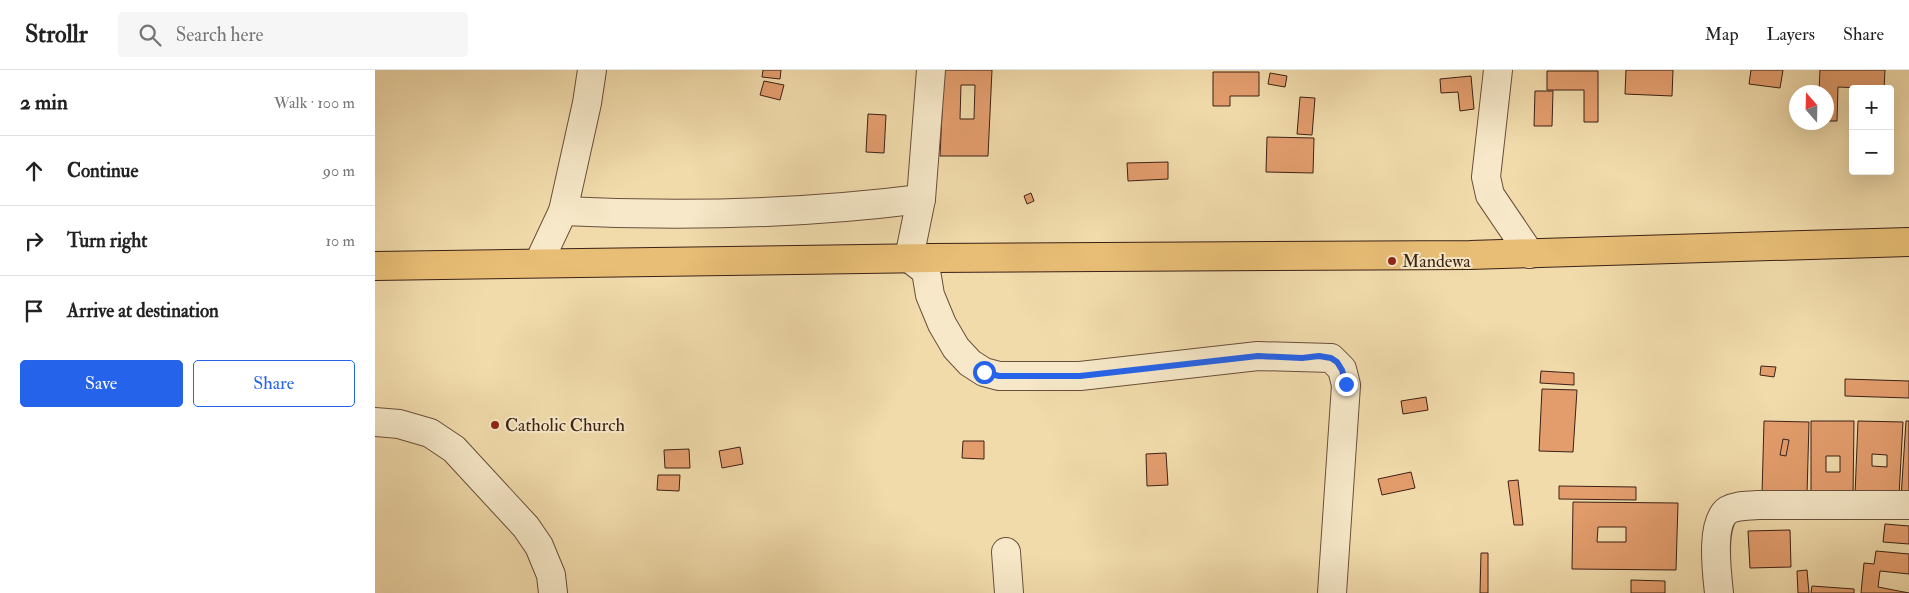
<!DOCTYPE html>
<meta charset="utf-8">
<style>
body{margin:0;font-family:"IM FELL Double Pica",serif;background:#f6f6f6;color:#222}
.controls{position:absolute;right:15px;top:15px;display:grid;overflow:hidden;border-radius:5px;box-shadow:0 5px 20px #0002}
.controls button{width:45px;height:45px;display:grid;place-items:center;padding:0;border:0;border-bottom:1px solid #e0e0e0;background:#fff;color:#222;font:25px sans-serif}
.compass{position:absolute;left:1414px;top:15px;width:45px;height:45px;border-radius:50%;background:#fff;box-shadow:0 5px 20px #0002;rotate:340deg}
.stop{position:absolute;width:15px;height:15px;margin:-11px;border:4px solid #2563eb;border-radius:50%;background:#fff}
.stop.end{background:#2563eb;border-color:#fff;box-shadow:0 1px 5px #0008}
.list{margin:0;padding:0;list-style:none}
h2{display:flex;justify-content:space-between;align-items:center;height:65px;margin:0;padding:0 20px;font-size:21px}
h2 small{font-size:16px;font-weight:400;color:#767676}
.list li{display:grid;grid-template-columns:32px 1fr auto;gap:15px;align-items:center;box-sizing:border-box;height:70px;padding:0 20px;border-top:1px solid #e0e0e0}
.list b{display:block;font-size:19px;white-space:nowrap}
.list em{font-size:16px;font-style:normal;color:#767676}
.actions{display:flex;gap:10px;padding:15px 20px}
.actions a{flex:1;padding:11px 0;border:1px solid #2563eb;border-radius:5px;text-align:center;font-size:18px;color:#2563eb}
.actions .main{background:#2563eb;color:#fff}
.icon{flex:none;width:28px;height:28px;fill:none;stroke:currentColor;stroke-width:2;stroke-linecap:round;stroke-linejoin:round}
.map{position:relative;flex:none;width:1534px;height:523px;overflow:hidden}
header{display:flex;align-items:center;gap:30px;box-sizing:border-box;height:70px;padding:0 25px;background:#fff;border-bottom:1px solid #e0e0e0}
header strong{font-size:24px}
nav{display:flex;gap:28px;margin-inline-start:auto;font-size:18px}
.search{width:350px;height:45px;background:#f6f6f6;display:flex;align-items:center;gap:12px;box-sizing:border-box;padding:0 18px;border-radius:5px;color:#767676;font-size:19px}
main{display:flex}
aside{flex:1;background:#fff}
.map>svg:first-child{display:block}
.building{fill:#e39d6d;stroke:#3c2116;fill-rule:evenodd}
.lines{fill:none;stroke-linecap:round;stroke-linejoin:round}
.minor-casing{stroke:#69503b;stroke-width:30}
.major-casing{stroke:#3c2116;stroke-width:30}
.minor{stroke:#f6e8c8;stroke-width:28}
.major{stroke:#e8be76;stroke-width:28}
.route{stroke:#2563eb;stroke-width:6}
.poi-dot{fill:#8f2418;stroke:#f6e8c8;stroke-width:2}
.labels{text-anchor:middle;dominant-baseline:central;stroke-width:4;stroke-linejoin:round;paint-order:stroke}
.poi-label{font-size:18px;fill:#3c2116;stroke:#f6e8c8;text-anchor:start}
</style>
<header>
<strong>Strollr</strong>
<div class="search"><svg class="icon" aria-label="search" viewBox="0 0 24 24"><circle cx="10" cy="10" r="6"/><path d="M15 15l6 6"/></svg>Search here</div>
<nav><a>Map</a><a>Layers</a><a>Share</a></nav>
</header>
<main>
<aside>
<h2>2 min<small>Walk · 100 m</small></h2>
<ul class="list">
<li><svg class="icon" aria-label="ahead" viewBox="0 0 24 24"><path d="M12 20V5M6 11l6-6 6 6"/></svg><div><b>Continue</b></div><em>90 m</em></li>
<li><svg class="icon" aria-label="right" viewBox="0 0 24 24"><path d="M7 20v-9h11M14 6l5 5-5 5"/></svg><div><b>Turn right</b></div><em>10 m</em></li>
<li><svg class="icon" aria-label="arrive" viewBox="0 0 24 24"><path d="M6 21V4h12l-3 4 3 4H6"/></svg><div><b>Arrive at destination</b></div></li>
</ul>
<div class="actions"><a class="main">Save</a><a>Share</a></div>
</aside>
<div class="map">
<svg width="1534" height="523" viewBox="0 0 1534 523">
<rect width="100%" height="100%" fill="#f1dbab"/>
<filter id="stains"><feTurbulence type="fractalNoise" baseFrequency=".004" numOctaves="4"/><feColorMatrix values="0 0 0 0 .2 0 0 0 0 .09 0 0 0 0 .02 0 0 0 .5 -.17"/></filter>
<radialGradient id="worn" r=".72"><stop offset=".6" stop-color="#630" stop-opacity="0"/><stop offset="1" stop-color="#630" stop-opacity=".3"/></radialGradient>
<g class="building">
<polygon points="388,0 406,0 405,9 387,7"/>
<path d="M569 0H617L613 86H565ZM586 15H600L599 49H585Z"/>
<polygon points="1251,0 1298,0 1297,26 1250,24"/>
<polygon points="1376,0 1408,0 1405,18 1374,14"/>
<polygon points="1445,0 1510,0 1509,19 1463,17 1462,51 1452,51 1452,22 1444,22"/>
<polygon points="1172,1 1223,1 1223,52 1209,52 1209,20 1172,20"/>
<polygon points="838,2 884,2 884,26 855,26 855,36 838,36"/>
<polygon points="895,3 912,6 910,17 893,14"/>
<polygon points="1096,6 1099,39 1085,41 1083,22 1066,23 1065,9"/>
<polygon points="389,11 409,15 405,30 385,25"/>
<polygon points="1160,21 1178,21 1177,56 1159,56"/>
<polygon points="925,27 940,28 937,65 922,64"/>
<polygon points="1418,29 1422,29 1422,44 1417,43"/>
<polygon points="493,44 511,45 509,83 491,82"/>
<polygon points="892,67 939,68 938,103 891,102"/>
<polygon points="793,92 793,109 753,111 752,93"/>
<polygon points="656,123 659,131 652,134 649,126"/>
<polygon points="1386,296 1401,297 1399,307 1385,305"/>
<polygon points="1166,301 1199,303 1199,315 1165,313"/>
<polygon points="1470,309 1534,311 1534,328 1470,326"/>
<polygon points="1167,319 1202,320 1198,382 1164,381"/>
<polygon points="1051,327 1053,340 1028,344 1026,331"/>
<polygon points="1389,351 1434,352 1432,425 1387,424"/>
<path d="M1436 351H1479L1478 427 1436 423ZM1451 386H1465V402H1451Z"/>
<path d="M1483 351 1528 352 1524 426 1480 425ZM1497 384 1512 385V397L1497 396Z"/>
<polygon points="1531,351 1534,351 1534,428 1526,428"/>
<polygon points="1408,369 1414,370 1411,386 1405,385"/>
<polygon points="588,371 609,371 609,389 587,388"/>
<polygon points="365,377 368,394 347,398 344,381"/>
<polygon points="314,379 315,398 290,398 289,380"/>
<polygon points="791,383 793,415 772,416 771,384"/>
<polygon points="1036,402 1040,418 1007,425 1003,409"/>
<polygon points="283,405 305,405 304,421 282,420"/>
<polygon points="1143,410 1148,455 1139,455 1133,411"/>
<polygon points="1184,416 1261,417 1261,430 1184,429"/>
<path d="M1198 432 1303 433 1301 500 1197 499ZM1223 457H1251V472H1222Z"/>
<polygon points="1510,454 1534,456 1534,474 1508,472"/>
<polygon points="1415,460 1416,497 1375,498 1373,461"/>
<polygon points="1501,481 1534,484 1534,504 1505,501 1503,517 1534,523 1486,523 1489,493 1499,494"/>
<polygon points="1106,483 1113,483 1113,523 1105,523"/>
<polygon points="1432,500 1434,523 1423,523 1422,501"/>
<polygon points="1256,510 1290,511 1290,523 1256,523"/>
<polygon points="1437,516 1479,519 1479,523 1436,523"/>
</g>
<g class="lines">
<g class="minor-casing">
<g id="minor">
<polyline points="556,0 546,129 534,188 551,201 555,225 567,254 581,278 595,293 609,302 624,306 705,306 883,286 956,288 967,299 971,315 957,523"/>
<polyline points="1123,0 1111,107 1115,125 1155,184"/>
<path d="M188 141C308 147 427 144 546 129"/>
<polyline points="164,192 188,141 212,33 217,0"/>
<polyline points="0,352 24,354 55,363 79,379 151,457 164,476 176,505 178,523"/>
<polyline points="631,482 634,523"/>
<path d="M1344 523C1342 504 1335 452 1353 440 1362 435 1373 436 1383 435H1534"/>
</g>
</g>
<g class="major-casing">
<polyline id="major" points="0,196 556,188 1095,185 1534,172"/>
</g>
<use href="#minor" class="minor"/>
<use href="#major" class="major"/>
</g>
<g class="lines">
<polyline class="route" points="609,302 624,306 705,306 883,286 927,288 944,286 956,288 962,292 967,300 971,314"/>
</g>
<g class="poi-dot">
<circle cx="1017" cy="191" r="5"/>
<circle cx="120" cy="355" r="5"/>
</g>
<g class="labels">
<g class="poi-label">
<text x="1027" y="191">Mandewa</text>
<text x="130" y="355">Catholic Church</text>
</g>
</g>
<rect width="100%" height="100%" filter="url(#stains)"/>
<rect width="100%" height="100%" fill="url(#worn)"/>
</svg>
<div class="controls">
<button>+</button>
<button>−</button>
</div>
<svg class="compass" viewBox="-18 -18 36 36"><path d="M0-13l5 13h-10z" fill="#e53935"/><path d="M0 13l5-13h-10z" fill="#767676"/></svg>
<div class="stop" style="left:609px;top:302px"></div>
<div class="stop end" style="left:971px;top:314px"></div>
</div>
</main>
